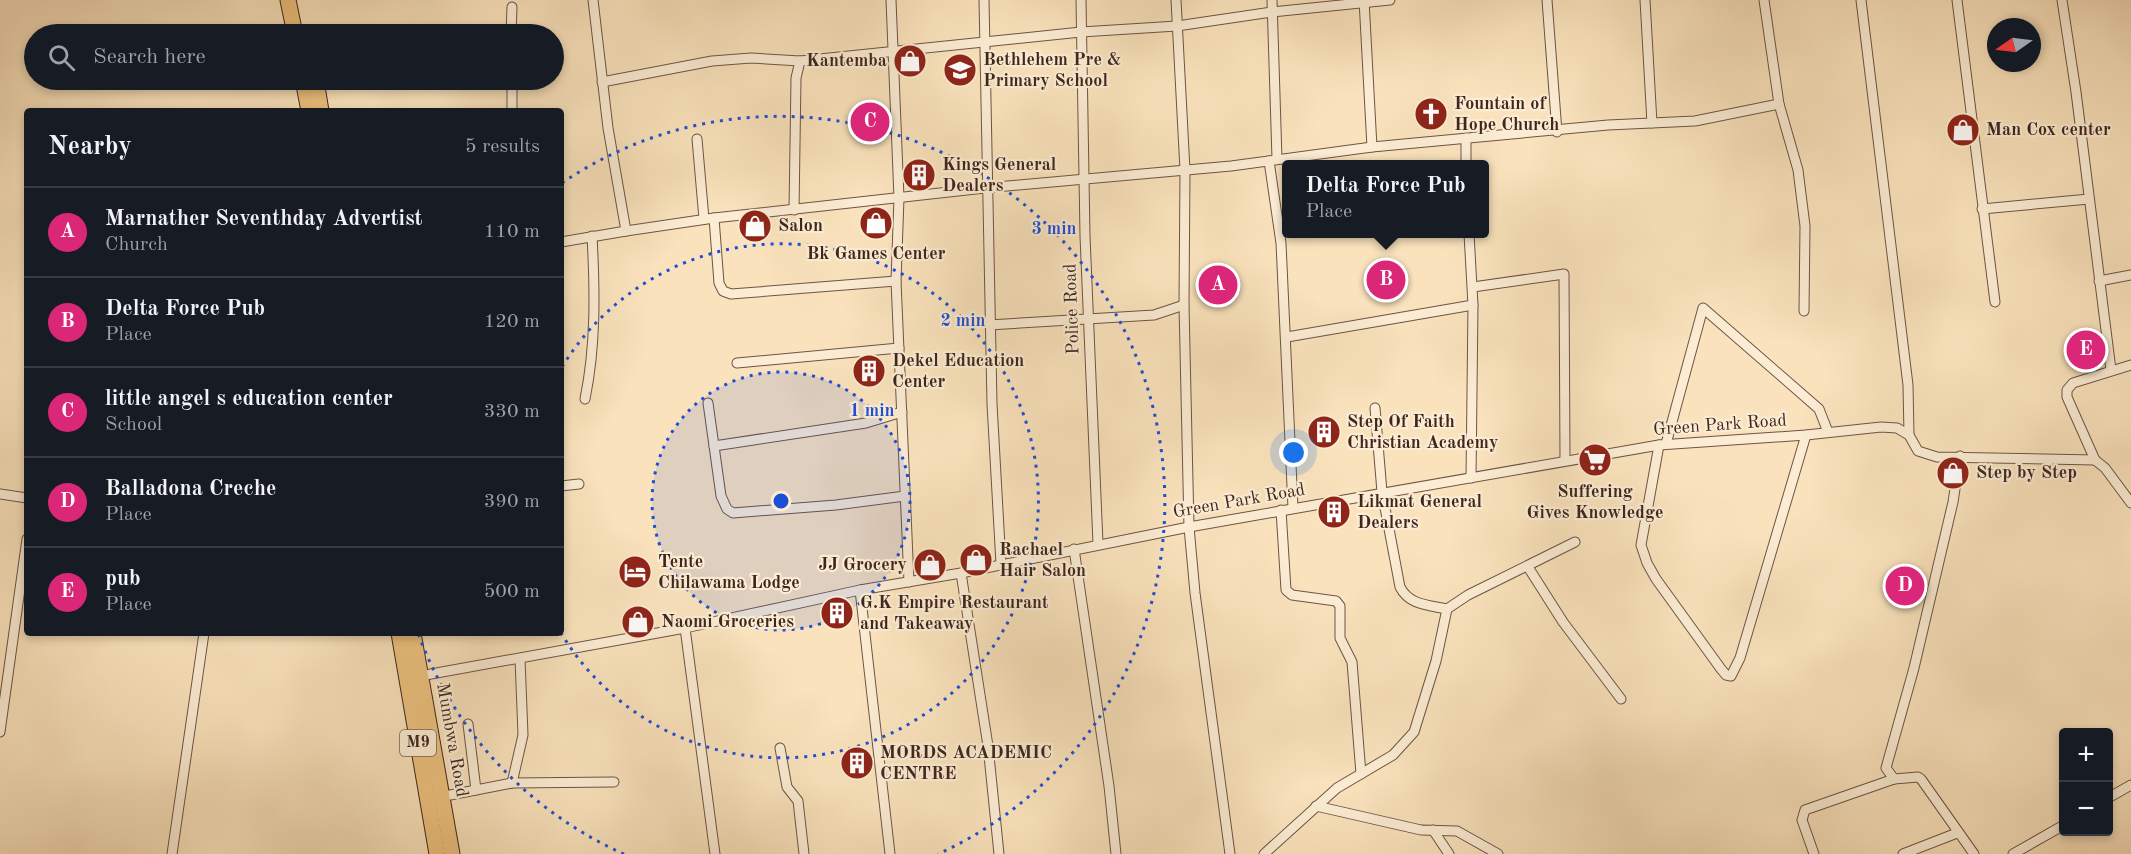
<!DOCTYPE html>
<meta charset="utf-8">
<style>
body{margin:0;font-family:"Old Standard TT",serif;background:#20242c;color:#f1f3f6}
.controls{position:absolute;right:18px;bottom:18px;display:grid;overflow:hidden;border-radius:6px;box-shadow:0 3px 9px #0003}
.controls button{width:54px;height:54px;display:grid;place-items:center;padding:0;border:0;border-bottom:2px solid #363941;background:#171b24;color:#f1f3f6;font:30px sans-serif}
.compass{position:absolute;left:1987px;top:18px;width:54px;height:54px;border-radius:50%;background:#171b24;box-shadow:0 3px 9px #0003;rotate:256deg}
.you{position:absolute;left:1294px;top:453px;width:21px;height:21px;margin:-15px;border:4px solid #fff;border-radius:50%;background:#1a73e8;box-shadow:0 0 0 9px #1a73e833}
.badge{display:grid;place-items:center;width:39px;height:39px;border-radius:50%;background:#db2777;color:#fff;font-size:20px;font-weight:700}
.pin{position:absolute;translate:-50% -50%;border:3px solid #fff;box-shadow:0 2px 6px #0006}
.popup{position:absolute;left:1282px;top:160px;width:207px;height:78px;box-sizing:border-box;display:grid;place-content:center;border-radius:6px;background:#171b24;filter:drop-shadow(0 2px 4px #0005);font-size:20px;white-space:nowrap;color:#9ea1a6}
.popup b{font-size:22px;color:#f1f3f6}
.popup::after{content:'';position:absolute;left:50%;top:100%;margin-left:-12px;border:12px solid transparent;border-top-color:#171b24}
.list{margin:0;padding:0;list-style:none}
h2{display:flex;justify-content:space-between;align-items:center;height:78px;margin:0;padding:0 24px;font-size:26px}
h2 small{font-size:20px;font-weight:400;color:#9ea1a6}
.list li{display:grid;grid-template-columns:39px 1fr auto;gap:18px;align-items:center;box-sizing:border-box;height:90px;padding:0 24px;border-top:2px solid #363941}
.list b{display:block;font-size:22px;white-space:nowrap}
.list p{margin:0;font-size:20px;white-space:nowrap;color:#9ea1a6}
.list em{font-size:20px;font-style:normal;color:#9ea1a6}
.icon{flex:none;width:33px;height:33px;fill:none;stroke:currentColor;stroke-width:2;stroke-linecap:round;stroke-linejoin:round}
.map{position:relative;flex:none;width:2131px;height:854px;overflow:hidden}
.search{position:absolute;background:#171b24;box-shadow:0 3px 9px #0003;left:24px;top:24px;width:540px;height:66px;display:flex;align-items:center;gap:15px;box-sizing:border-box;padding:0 21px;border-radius:33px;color:#9ea1a6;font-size:22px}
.panel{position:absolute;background:#171b24;box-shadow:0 3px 9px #0003;left:24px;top:108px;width:540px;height:528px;border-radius:6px}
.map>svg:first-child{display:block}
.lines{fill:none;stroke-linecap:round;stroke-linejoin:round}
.minor-casing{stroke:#6d5445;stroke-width:11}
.primary-casing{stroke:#3e251d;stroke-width:17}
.minor{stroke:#fbecd3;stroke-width:9}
.primary{stroke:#ecc17e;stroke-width:15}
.ring{fill:none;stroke:#1d4ed8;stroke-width:3;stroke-dasharray:3 6}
.labels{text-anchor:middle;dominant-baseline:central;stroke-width:4.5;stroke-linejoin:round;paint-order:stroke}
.shield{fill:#fbecd3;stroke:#776154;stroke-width:1.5}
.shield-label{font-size:16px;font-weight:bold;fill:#3e251d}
.poi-label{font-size:18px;font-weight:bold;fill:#3e251d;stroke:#fbecd3;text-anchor:start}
.street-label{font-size:18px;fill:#3e251d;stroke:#fbecd3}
.centre{fill:#1d4ed8;stroke:#fbecd3;stroke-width:3}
.ring-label{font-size:18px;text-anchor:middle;font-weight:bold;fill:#1d4ed8;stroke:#fbecd3;stroke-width:4.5;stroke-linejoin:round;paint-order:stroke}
</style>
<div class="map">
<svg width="2131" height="854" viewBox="0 0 2131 854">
<rect width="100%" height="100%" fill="#f9e2bc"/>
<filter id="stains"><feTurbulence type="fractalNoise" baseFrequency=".00333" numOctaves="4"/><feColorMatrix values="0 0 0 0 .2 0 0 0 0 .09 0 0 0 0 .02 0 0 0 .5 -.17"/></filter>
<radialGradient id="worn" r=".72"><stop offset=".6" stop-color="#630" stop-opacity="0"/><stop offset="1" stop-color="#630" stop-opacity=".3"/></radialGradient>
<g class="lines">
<g class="minor-casing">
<g id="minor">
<polyline points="593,0 608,128 626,231 714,218 985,188 1231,166 1372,147 1608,125 1695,121 1779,104 1764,0"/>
<polyline points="891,0 899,198 896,281 909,582"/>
<polyline points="984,0 992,404 1001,564"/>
<polyline points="1081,0 1085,236 1098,544"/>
<polyline points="1176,0 1185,170 1184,305 1189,527 1195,593 1230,854"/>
<polyline points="1272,0 1277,159"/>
<polyline points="1364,0 1372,147"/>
<polyline points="1547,0 1557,132"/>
<polyline points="1645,0 1652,123"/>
<polyline points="1861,0 1908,385 1909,435"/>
<polyline points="1957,0 1995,302"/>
<polyline points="2062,0 2076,92 2111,370"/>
<polyline points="511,34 512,7"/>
<polyline points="512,80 512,111"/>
<polyline points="602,82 712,61 751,58 800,61"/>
<polyline points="1779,104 1798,170 1805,226 1804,311"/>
<polyline points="1466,138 1466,164"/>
<polyline points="697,139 704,219"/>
<polyline points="1269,161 1281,243 1293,508"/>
<polyline points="1982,209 2089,199"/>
<polyline points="794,210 796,78 800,61 1081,32 1177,26 1272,12 1390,0"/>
<polyline points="714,218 719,283 723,291 731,294 896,281"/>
<polyline points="1469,234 1473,305 1471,478"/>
<polyline points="561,242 626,231"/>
<polyline points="2099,281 2131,275"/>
<polyline points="1473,287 1564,274 1565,461"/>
<polyline points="989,325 1154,315 1184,305"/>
<polyline points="1287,337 1473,305"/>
<polyline points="737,363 899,348"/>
<path d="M585 399C596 345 595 291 592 236"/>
<polyline points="708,403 721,496 727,509 733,513 836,505 905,496"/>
<path d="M1375 408 1382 492 1400 587C1409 605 1428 605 1447 609"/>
<polyline points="1666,444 1703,308 1819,409 1828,432"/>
<polyline points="1659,445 1641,545 1647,563 1656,579 1721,669 1726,675 1731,676 1740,658 1806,435"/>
<polyline points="714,446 866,423 902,412"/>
<polyline points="1960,456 1953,502 1914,668 1886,768 1894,779 1918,777 1921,779 1974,854"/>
<polyline points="2095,460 2067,397 2067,390 2073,383 2131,365"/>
<polyline points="2095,460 2105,468 2131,503"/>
<polyline points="561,486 579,484"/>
<polyline points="0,494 27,498"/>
<polyline points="1281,510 1286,590 1292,595 1336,601 1340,606 1340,638 1352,662 1361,774"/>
<polyline points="1074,549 1109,786 1116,854"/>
<polyline points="1528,567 1563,622 1621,699"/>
<polyline points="961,573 988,746 999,854"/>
<polyline points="860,590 890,854"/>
<polyline points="685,628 715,854"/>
<polyline points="420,676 685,628 860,590 961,573 1189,527 1659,445 1806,435 1881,427 1897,428 1909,435 1918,451 1937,457 2095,460"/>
<polyline points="468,724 476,790"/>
<polyline points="0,732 27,539"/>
<polyline points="780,748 787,787 798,801 804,854"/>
<polyline points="512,783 523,735 520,659"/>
<polyline points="440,797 512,783 614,782"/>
<polyline points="2108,798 2131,785"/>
<polyline points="1316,806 1421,830 1457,831 1498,854"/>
<polyline points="1433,830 1449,854"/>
<polyline points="172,854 204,633"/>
<polyline points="1264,854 1337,788 1393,755 1414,732 1436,661 1447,609 1468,595 1575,542"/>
<polyline points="1814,854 1802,820 1805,810 1894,779"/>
<polyline points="1903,854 1957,833"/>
<polyline points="2013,854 2064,825"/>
</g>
</g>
<g class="primary-casing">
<g id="primary">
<polyline points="288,0 295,34"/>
<polyline points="303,80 309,111"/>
<polyline points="316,80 321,111"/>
<polyline points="399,633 437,854"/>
<polyline points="413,633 452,854"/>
</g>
</g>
<use href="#minor" class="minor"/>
<use href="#primary" class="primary"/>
</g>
<circle cx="781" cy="501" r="129" fill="#1d4ed8" fill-opacity=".12"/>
<g class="ring">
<circle cx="781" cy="501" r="129"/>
<path d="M562 367A257 257 0 1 1 561 633"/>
<path d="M624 854A386 386 0 0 1 418 633M562 183A386 386 0 1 1 938 854"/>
</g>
<defs>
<g id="shop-disc" transform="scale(1.725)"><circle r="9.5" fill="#8f2418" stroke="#fbecd3"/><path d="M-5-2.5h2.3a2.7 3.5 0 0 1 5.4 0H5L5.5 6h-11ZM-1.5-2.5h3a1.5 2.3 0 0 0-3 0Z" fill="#fff"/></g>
<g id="school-disc" transform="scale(1.725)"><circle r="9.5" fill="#8f2418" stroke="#fbecd3"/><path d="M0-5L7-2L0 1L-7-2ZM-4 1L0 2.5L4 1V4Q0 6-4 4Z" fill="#fff"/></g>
<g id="church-disc" transform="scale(1.725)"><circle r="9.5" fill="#8f2418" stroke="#fbecd3"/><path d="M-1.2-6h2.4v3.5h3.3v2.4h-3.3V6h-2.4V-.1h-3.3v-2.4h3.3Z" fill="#fff"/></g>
<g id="building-disc" transform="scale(1.725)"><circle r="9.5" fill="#8f2418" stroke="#fbecd3"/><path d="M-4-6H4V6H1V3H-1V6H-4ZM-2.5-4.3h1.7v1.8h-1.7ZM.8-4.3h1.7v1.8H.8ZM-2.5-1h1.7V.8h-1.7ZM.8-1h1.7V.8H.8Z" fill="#fff"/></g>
<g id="supermarket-disc" transform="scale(1.725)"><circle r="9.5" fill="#8f2418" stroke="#fbecd3"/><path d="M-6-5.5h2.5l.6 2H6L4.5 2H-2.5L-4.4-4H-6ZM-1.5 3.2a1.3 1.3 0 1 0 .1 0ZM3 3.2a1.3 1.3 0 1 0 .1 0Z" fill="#fff"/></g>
<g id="hotel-disc" transform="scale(1.725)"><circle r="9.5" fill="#8f2418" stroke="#fbecd3"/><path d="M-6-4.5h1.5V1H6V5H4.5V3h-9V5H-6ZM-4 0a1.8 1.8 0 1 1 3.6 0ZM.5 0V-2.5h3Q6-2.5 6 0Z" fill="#fff"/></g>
</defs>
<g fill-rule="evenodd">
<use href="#shop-disc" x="910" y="61"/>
<use href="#school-disc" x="960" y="70"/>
<use href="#church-disc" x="1431" y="114"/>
<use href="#shop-disc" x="1963" y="130"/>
<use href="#building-disc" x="919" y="175"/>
<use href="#shop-disc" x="876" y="223"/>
<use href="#shop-disc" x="755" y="226"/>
<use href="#building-disc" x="869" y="371"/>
<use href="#building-disc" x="1324" y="432"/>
<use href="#supermarket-disc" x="1595" y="460"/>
<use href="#shop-disc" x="1953" y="473"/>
<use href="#building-disc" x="1334" y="512"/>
<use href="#shop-disc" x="976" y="560"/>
<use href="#shop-disc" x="930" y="565"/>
<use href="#hotel-disc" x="635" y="572"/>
<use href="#building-disc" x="837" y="613"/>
<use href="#shop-disc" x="638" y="622"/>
<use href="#building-disc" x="857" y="763"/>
</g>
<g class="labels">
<rect class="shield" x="400" y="730" width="36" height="26" rx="4.5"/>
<g class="shield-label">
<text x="418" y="743">M9</text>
</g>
<g class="poi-label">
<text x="983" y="60">Bethlehem Pre &amp;<tspan x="983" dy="21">Primary School</tspan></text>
<text x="887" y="61" text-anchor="end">Kantemba</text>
<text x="1454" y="104">Fountain of<tspan x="1454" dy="21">Hope Church</tspan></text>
<text x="1986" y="130">Man Cox center</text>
<text x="942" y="165">Kings General<tspan x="942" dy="21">Dealers</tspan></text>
<text x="778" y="226">Salon</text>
<text x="876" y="254" text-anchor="middle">Bk Games Center</text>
<text x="892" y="361">Dekel Education<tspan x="892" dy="21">Center</tspan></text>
<text x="1347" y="422">Step Of Faith<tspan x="1347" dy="21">Christian Academy</tspan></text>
<text x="1976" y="473">Step by Step</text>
<text x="1595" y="492" text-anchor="middle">Suffering<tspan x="1595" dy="21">Gives Knowledge</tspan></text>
<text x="1357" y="502">Likmat General<tspan x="1357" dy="21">Dealers</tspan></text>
<text x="999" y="550">Rachael<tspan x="999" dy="21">Hair Salon</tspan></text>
<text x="658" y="562">Tente<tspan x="658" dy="21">Chilawama Lodge</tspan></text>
<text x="907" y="565" text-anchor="end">JJ Grocery</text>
<text x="860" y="603">G.K Empire Restaurant<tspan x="860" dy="21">and Takeaway</tspan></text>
<text x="661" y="622">Naomi Groceries</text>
<text x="880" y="753">MORDS ACADEMIC<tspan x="880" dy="21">CENTRE</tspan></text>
</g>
<g class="street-label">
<text transform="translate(1072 309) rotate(-92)">Police Road</text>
<text transform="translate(1720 425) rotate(-4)">Green Park Road</text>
<text transform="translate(1239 501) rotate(-10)">Green Park Road</text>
<text transform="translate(452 740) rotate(80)">Mumbwa Road</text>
</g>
</g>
<circle cx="781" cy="501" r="9" class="centre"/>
<g class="ring-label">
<text x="1054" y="234">3 min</text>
<text x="963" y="326">2 min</text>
<text x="872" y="416">1 min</text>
</g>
<rect width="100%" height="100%" filter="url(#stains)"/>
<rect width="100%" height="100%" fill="url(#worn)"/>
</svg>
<div class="controls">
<button>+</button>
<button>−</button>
</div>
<svg class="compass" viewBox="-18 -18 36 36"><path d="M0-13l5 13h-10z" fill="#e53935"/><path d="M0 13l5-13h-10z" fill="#9ea1a6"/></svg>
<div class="you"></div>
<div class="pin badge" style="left:1218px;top:285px">A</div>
<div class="pin badge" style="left:1386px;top:280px">B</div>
<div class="popup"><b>Delta Force Pub</b>Place</div>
<div class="pin badge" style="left:870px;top:122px">C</div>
<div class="pin badge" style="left:1905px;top:586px">D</div>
<div class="pin badge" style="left:2086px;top:350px">E</div>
<div class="search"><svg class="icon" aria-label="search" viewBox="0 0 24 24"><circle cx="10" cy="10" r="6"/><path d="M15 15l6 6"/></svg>Search here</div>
<section class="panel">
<h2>Nearby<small>5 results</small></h2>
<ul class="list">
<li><span class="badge">A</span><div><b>Marnather Seventhday Advertist</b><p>Church</p></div><em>110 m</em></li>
<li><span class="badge">B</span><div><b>Delta Force Pub</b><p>Place</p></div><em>120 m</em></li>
<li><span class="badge">C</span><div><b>little angel s education center</b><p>School</p></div><em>330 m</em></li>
<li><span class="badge">D</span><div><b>Balladona Creche</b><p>Place</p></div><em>390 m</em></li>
<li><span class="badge">E</span><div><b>pub</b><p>Place</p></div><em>500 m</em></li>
</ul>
</section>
</div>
